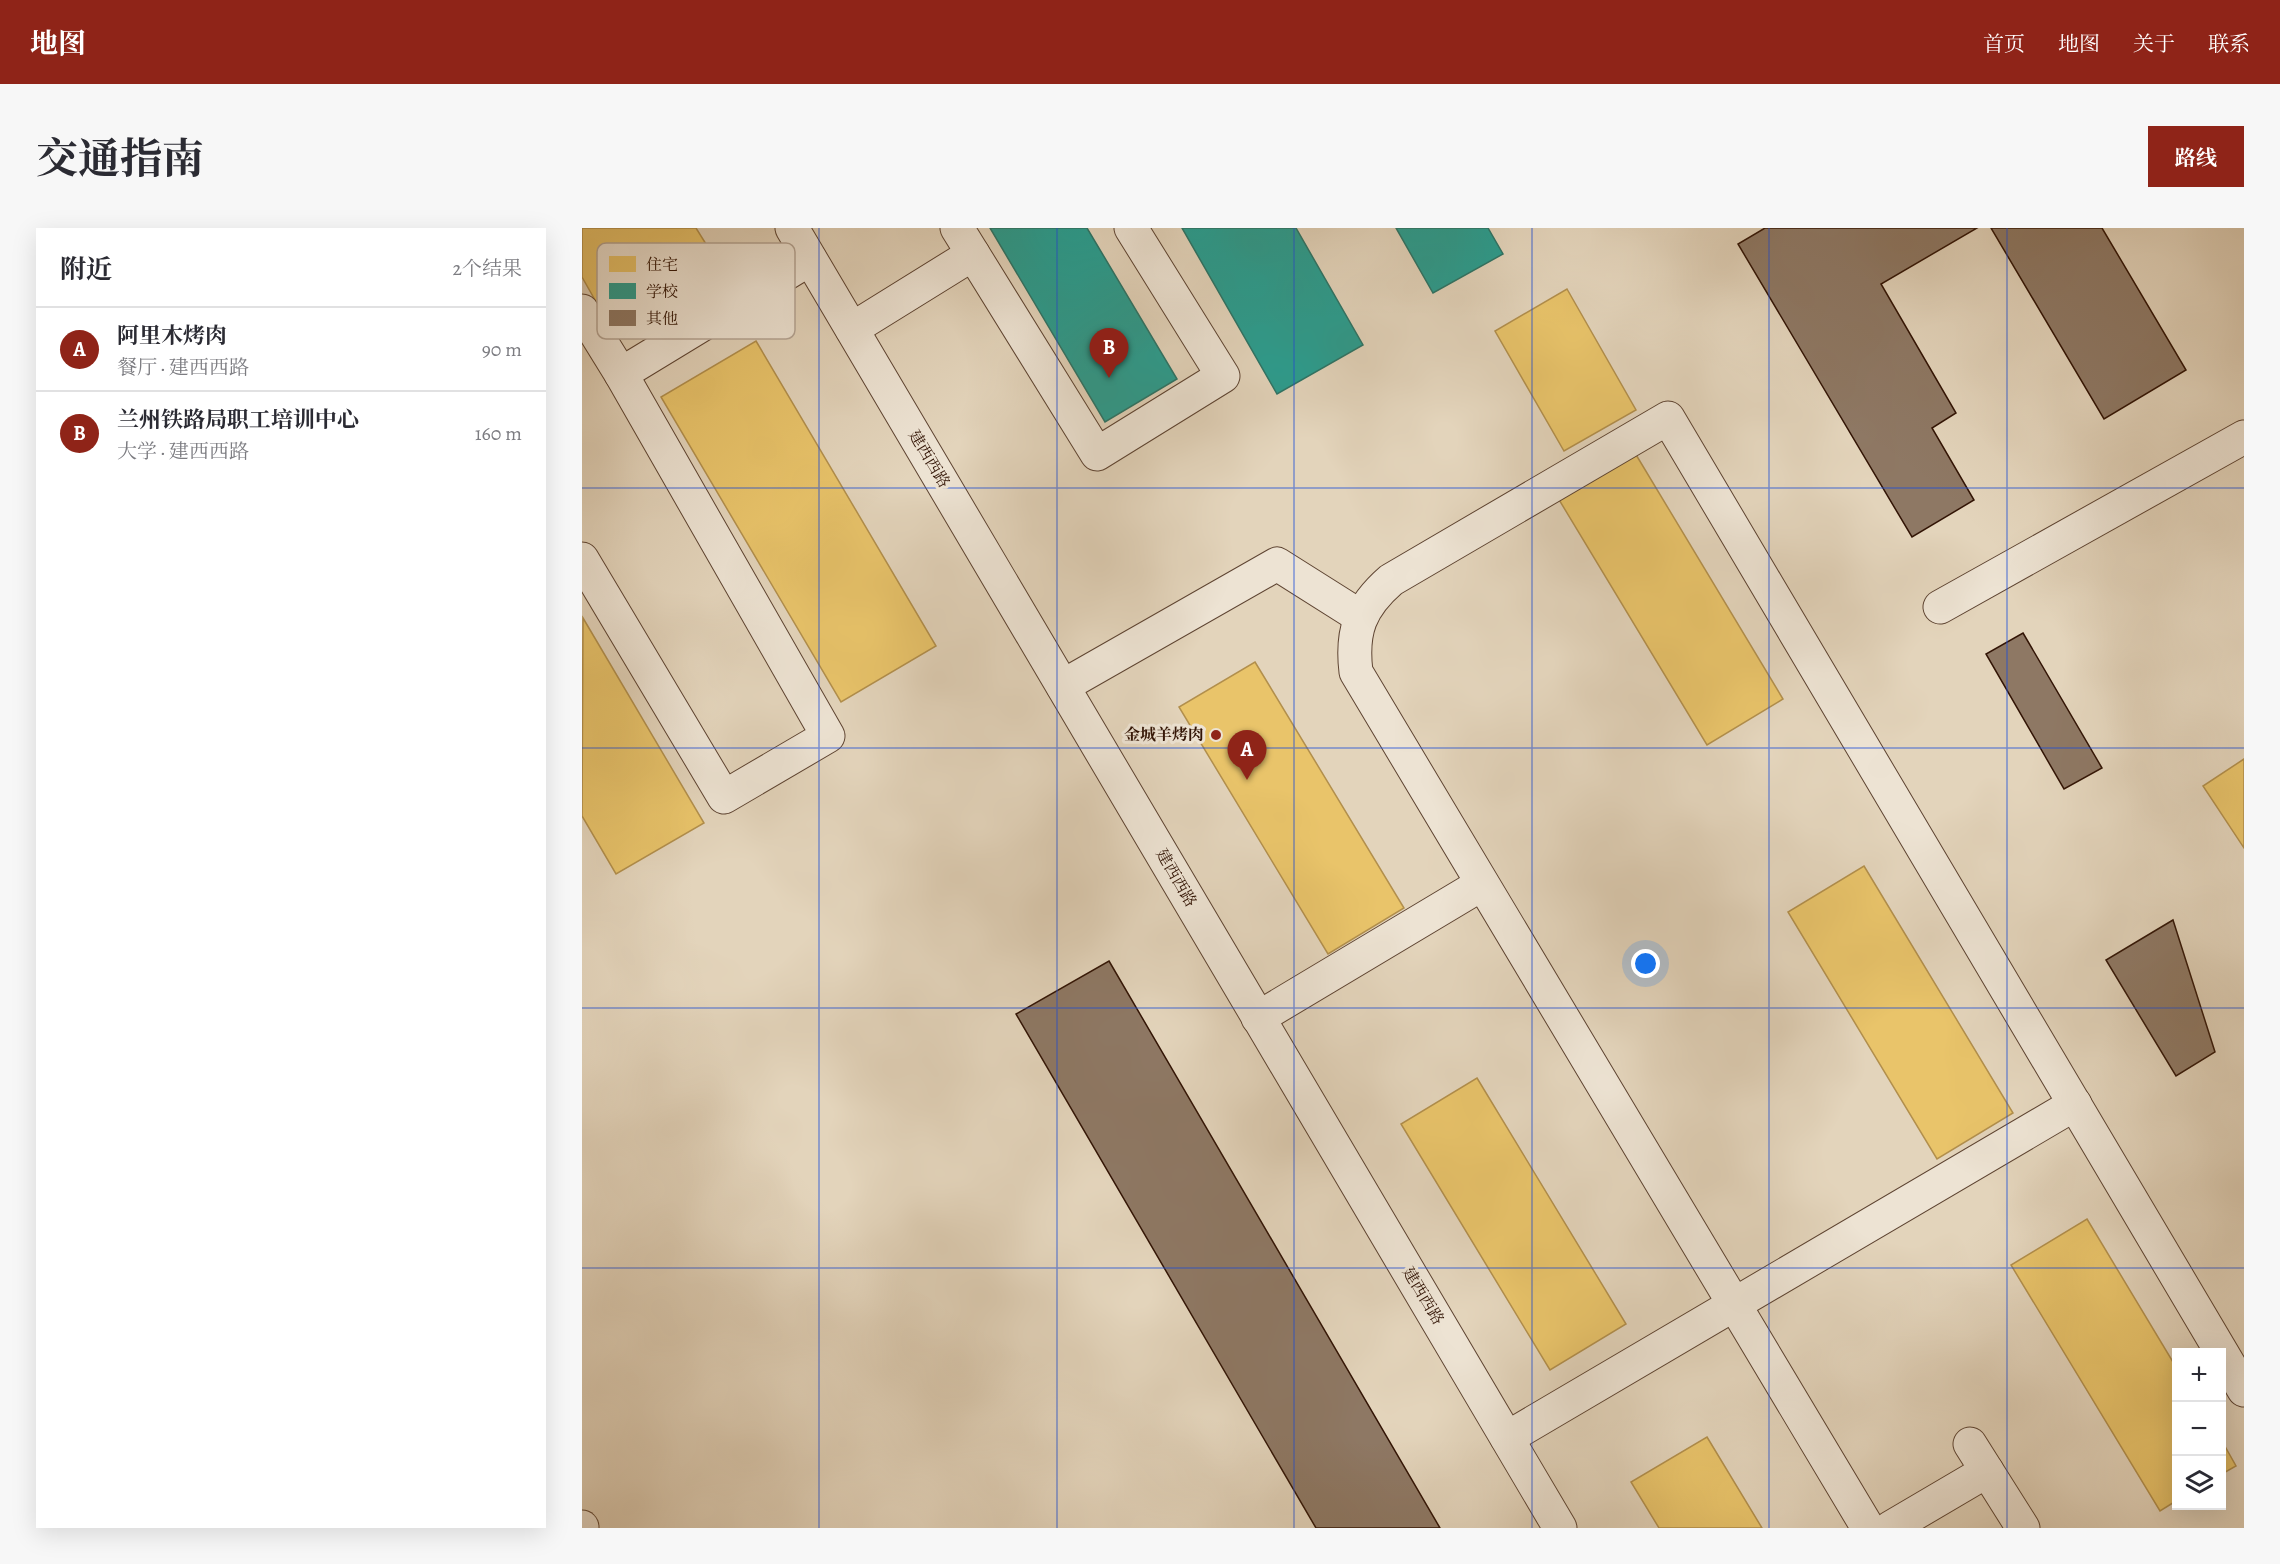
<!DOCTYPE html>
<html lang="zh">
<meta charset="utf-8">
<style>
body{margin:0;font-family:Alegreya,"Noto Serif SC",serif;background:#f7f7f7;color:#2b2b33}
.controls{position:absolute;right:18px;bottom:18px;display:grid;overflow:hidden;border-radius:0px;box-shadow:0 6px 24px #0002}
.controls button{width:54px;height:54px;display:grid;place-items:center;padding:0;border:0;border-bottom:2px solid #e1e1e2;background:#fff;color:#2b2b33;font:30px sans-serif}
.you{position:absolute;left:1064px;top:736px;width:21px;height:21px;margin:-15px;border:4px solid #fff;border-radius:50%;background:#1a73e8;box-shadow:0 0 0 9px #1a73e833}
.badge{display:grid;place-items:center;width:39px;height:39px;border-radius:50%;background:#8f2418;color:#fff;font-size:20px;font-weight:700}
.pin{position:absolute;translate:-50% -50px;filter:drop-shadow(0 2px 3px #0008)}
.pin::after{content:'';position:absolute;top:32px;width:21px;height:18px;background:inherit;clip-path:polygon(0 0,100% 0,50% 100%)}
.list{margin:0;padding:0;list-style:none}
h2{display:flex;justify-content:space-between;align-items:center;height:78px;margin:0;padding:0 24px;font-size:26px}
h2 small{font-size:20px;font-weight:400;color:#7c7c81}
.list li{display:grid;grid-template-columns:39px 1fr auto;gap:18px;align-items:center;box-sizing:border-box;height:84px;padding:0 24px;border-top:2px solid #e1e1e2}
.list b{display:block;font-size:22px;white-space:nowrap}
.list p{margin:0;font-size:20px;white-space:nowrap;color:#7c7c81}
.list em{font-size:20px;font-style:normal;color:#7c7c81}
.icon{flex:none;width:33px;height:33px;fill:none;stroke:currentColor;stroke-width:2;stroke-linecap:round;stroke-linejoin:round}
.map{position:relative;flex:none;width:1662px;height:1300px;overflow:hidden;border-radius:0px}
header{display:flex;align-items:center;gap:36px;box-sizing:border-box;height:84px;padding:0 30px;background:#8f2418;color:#fff}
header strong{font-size:28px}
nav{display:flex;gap:33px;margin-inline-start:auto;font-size:21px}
.intro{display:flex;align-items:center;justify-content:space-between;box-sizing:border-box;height:144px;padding:0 36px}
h1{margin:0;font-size:42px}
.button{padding:15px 27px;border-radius:0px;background:#8f2418;color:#fff;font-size:21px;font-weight:700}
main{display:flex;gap:36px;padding:0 36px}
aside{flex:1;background:#fff;border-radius:0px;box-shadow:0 6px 24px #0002}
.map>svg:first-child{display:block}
.homes{fill:#e9c46a;stroke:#b28f4c;stroke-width:1.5}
.schools{fill:#2a9d8f;stroke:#2c7466;stroke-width:1.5}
.building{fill:#8e7864;stroke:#321405;stroke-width:1.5}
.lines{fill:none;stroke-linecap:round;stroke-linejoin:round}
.minor-casing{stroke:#5e4432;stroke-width:35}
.minor{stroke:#ede3d3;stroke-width:33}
.grid{fill:none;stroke:#1d4ed8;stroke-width:1.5;stroke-opacity:0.55}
.poi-dot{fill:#8f2418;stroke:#ede3d3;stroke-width:2}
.labels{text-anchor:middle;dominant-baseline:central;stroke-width:6;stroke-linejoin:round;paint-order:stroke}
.street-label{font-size:16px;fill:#321405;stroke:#ede3d3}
.poi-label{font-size:16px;font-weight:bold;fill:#321405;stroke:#ede3d3;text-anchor:end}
.key{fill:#ede3d3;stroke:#b5a595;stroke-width:1.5}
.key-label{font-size:16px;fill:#321405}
</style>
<header>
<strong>地图</strong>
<nav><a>首页</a><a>地图</a><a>关于</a><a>联系</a></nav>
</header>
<div class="intro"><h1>交通指南</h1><a class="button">路线</a></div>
<main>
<aside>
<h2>附近<small>2个结果</small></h2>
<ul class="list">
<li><span class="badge">A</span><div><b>阿里木烤肉</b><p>餐厅 · 建西西路</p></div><em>90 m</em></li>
<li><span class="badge">B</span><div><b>兰州铁路局职工培训中心</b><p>大学 · 建西西路</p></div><em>160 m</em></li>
</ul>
</aside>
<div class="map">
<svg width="1662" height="1300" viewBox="0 0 1662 1300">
<rect width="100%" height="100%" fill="#e3d4bb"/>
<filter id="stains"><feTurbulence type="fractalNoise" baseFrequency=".00333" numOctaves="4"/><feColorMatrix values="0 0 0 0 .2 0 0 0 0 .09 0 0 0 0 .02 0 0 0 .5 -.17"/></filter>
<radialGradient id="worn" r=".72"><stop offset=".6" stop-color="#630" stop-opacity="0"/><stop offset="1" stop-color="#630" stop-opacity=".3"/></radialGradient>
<g class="homes">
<polygon points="0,0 114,0 124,16 17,79 0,49"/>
<polygon points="985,61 1054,182 982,223 913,103"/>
<polygon points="174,113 354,418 259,474 79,169"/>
<polygon points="1053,225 1201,471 1125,517 976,270"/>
<polygon points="1,390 122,595 34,646 0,588"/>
<polygon points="673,434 822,680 746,726 597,479"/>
<polygon points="1662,531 1662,620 1621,558"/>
<polygon points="1282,638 1431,885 1355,931 1206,684"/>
<polygon points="895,850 1044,1096 968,1142 819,896"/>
<polygon points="1505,991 1594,1139 1594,1273 1578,1283 1429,1037"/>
<polygon points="1125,1209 1180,1300 1077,1300 1049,1254"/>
<polygon points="1640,1213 1654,1238 1640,1246"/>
</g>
<g class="schools">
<polygon points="408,0 505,0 595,151 523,194"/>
<polygon points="600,0 714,0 781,117 695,166"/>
<polygon points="814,0 906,0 921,26 851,65"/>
</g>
<g class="building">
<polygon points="1183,0 1395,0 1299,56 1374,185 1350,200 1392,272 1330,309 1156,16"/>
<polygon points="1409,0 1520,0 1604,142 1522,191"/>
<polygon points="1441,405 1520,540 1482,561 1404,426"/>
<polygon points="1591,692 1633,824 1594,848 1524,732"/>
<polygon points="527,733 858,1300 734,1300 434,786"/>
</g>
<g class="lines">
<g class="minor-casing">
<g id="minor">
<polyline points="210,0 978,1300"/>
<polyline points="375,0 515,226 641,148 549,0"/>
<polyline points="0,83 39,146 228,31"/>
<polyline points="270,101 391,26"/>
<polyline points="0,331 142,569 246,508 39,146"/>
<polyline points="1358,379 1662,209"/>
<polyline points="481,458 695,336 779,389"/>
<polyline points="676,790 900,656"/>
<polyline points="925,1210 1493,876"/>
<polyline points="1388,1216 1441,1300"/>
<polyline points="0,1299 0,1300"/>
<path d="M1286 1300 774 444C769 403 778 379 809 352L1086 190 1662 1162"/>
<polyline points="1308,1300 1405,1243"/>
</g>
</g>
<use href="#minor" class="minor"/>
</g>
<path class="grid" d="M237 0V1300M475 0V1300M712 0V1300M950 0V1300M1187 0V1300M1425 0V1300M0 260H1662M0 520H1662M0 780H1662M0 1040H1662"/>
<circle class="poi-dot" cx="634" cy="507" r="6"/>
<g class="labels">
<g class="street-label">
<text transform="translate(347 231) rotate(59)">建西西路</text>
<text transform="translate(594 650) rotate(60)">建西西路</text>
<text transform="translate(841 1068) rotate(59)">建西西路</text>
</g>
<g class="poi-label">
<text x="622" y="507">金城羊烤肉</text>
</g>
</g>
<rect x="15" y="15" width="198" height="96" rx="9" class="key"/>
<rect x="27" y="28" width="27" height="16" fill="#e9c46a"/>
<rect x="27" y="55" width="27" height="16" fill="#2a9d8f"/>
<rect x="27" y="82" width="27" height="16" fill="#8e7864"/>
<g class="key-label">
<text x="64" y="42">住宅</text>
<text x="64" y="69">学校</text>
<text x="64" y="96">其他</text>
</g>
<rect width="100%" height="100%" filter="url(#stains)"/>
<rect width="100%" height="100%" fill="url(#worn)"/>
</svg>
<div class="controls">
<button>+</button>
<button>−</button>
<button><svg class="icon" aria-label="layers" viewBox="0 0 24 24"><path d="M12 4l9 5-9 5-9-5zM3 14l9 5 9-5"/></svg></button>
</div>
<div class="you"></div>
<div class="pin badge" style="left:665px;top:552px">A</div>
<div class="pin badge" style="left:527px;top:150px">B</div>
</div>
</main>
